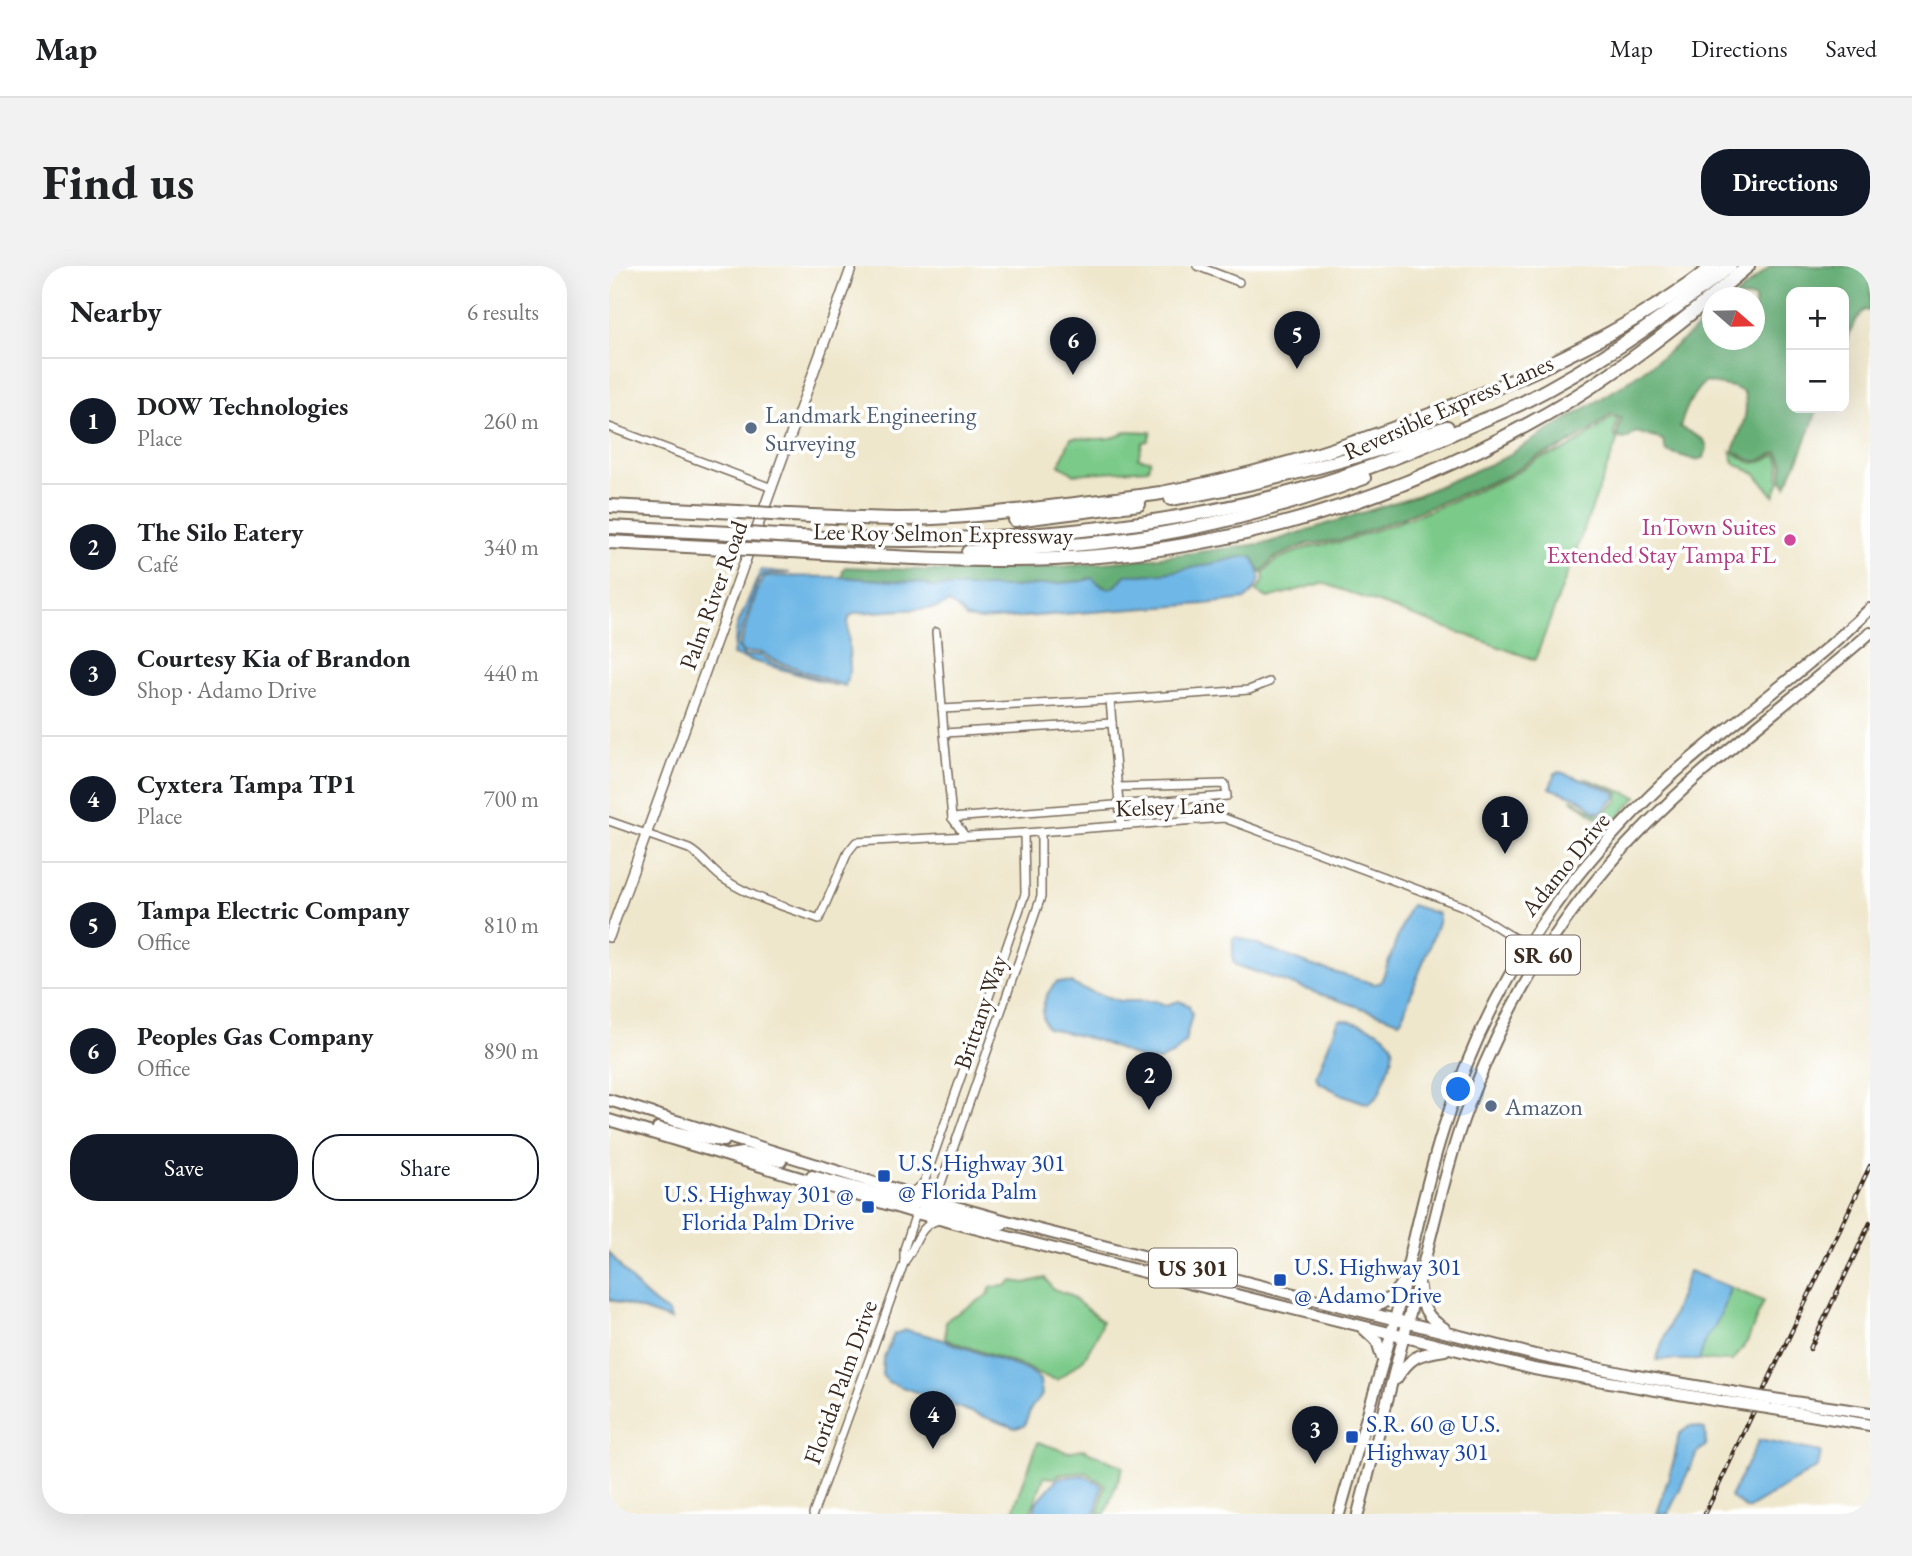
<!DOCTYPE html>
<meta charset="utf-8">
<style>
body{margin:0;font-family:"EB Garamond",serif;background:#f2f2f2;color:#202124}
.controls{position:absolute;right:21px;top:21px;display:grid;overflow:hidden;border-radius:14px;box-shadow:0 7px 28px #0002}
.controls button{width:63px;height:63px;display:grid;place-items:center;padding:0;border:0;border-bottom:2px solid #e0e0e0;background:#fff;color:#202124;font:35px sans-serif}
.compass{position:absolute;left:1093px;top:21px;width:63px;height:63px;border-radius:50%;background:#fff;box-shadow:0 7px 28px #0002;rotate:110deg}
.you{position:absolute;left:850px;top:824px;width:24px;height:24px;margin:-18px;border:5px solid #fff;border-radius:50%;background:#1a73e8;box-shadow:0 0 0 10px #1a73e833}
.badge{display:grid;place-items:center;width:46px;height:46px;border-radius:50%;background:#111827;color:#fff;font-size:23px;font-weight:700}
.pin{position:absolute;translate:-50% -58px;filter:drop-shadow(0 2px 4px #0008)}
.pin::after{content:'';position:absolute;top:37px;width:24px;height:21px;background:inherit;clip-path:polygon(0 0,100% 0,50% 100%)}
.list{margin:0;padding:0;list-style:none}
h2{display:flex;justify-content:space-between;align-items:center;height:91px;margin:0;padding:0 28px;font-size:30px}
h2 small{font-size:23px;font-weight:400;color:#757577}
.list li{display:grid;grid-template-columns:46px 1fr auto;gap:21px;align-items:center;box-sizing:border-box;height:126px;padding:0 28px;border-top:2px solid #e0e0e0}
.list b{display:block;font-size:26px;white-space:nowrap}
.list p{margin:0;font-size:23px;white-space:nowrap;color:#757577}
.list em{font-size:23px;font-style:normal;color:#757577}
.actions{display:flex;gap:14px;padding:21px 28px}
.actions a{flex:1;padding:16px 0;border:2px solid #111827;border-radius:28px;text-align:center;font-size:24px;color:#111827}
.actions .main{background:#111827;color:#fff}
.map{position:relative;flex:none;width:1261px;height:1248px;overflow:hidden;border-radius:28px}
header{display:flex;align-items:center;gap:42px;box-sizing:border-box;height:98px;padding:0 35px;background:#fff;border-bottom:2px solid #e0e0e0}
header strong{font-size:33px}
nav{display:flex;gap:38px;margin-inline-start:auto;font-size:24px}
.intro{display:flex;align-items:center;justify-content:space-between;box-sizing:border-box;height:168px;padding:0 42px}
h1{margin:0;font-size:49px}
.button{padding:18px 32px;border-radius:28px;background:#111827;color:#fff;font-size:24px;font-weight:700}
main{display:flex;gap:42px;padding:0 42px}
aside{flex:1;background:#fff;border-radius:28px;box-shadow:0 7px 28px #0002}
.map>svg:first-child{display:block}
.green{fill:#7cca8a;stroke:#5c7a54;stroke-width:2}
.forest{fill:#65ae76;stroke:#506c4a;stroke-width:2}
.water{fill:#6eb7e6;stroke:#547082;stroke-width:2}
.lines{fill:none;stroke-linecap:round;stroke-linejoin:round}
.minor-casing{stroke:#7a6c5b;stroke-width:10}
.tertiary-casing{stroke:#7a6c5b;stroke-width:12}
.primary-casing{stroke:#7a6c5b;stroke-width:14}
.motorway-casing{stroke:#7a6c5b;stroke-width:16}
.minor{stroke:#fff;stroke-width:7}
.tertiary{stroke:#fff;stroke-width:9}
.primary{stroke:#fff;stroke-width:10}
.motorway{stroke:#fff;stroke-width:12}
.rail-casing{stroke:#3b2a1e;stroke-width:4.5}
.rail{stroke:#fff;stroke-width:2;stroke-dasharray:5;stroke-linecap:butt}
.primary-bridge-casing{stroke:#7a6c5b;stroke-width:14;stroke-linecap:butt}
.motorway-bridge-casing{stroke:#7a6c5b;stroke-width:16;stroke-linecap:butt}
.primary-bridge{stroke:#fff;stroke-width:10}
.motorway-bridge{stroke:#fff;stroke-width:12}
.service-dot{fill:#5c6f8a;stroke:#fff;stroke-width:2.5}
.hotel-dot{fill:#d1479c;stroke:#fff;stroke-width:2.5}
.transit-dot{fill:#1a4fb4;stroke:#fff;stroke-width:2.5}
.labels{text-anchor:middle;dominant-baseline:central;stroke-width:7;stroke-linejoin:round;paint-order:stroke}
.shield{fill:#fff;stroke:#766a62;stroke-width:2}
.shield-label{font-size:23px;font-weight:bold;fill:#3b2a1e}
.street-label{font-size:24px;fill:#3b2a1e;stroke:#fff}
.service-label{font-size:24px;fill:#4e5e75;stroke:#fff;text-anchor:start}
.hotel-label{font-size:24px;fill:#b23c85;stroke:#fff;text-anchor:end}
.transit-label{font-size:24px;fill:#164399;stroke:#fff;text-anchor:start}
</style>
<header>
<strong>Map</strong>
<nav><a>Map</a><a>Directions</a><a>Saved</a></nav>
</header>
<div class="intro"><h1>Find us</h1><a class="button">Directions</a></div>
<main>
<aside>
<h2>Nearby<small>6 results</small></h2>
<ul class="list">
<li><span class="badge">1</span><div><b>DOW Technologies</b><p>Place</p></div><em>260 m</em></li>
<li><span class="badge">2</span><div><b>The Silo Eatery</b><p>Café</p></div><em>340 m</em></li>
<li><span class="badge">3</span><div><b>Courtesy Kia of Brandon</b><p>Shop · Adamo Drive</p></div><em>440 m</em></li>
<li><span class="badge">4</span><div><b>Cyxtera Tampa TP1</b><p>Place</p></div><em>700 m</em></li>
<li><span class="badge">5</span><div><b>Tampa Electric Company</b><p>Office</p></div><em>810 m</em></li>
<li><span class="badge">6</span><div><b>Peoples Gas Company</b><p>Office</p></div><em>890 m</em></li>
</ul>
<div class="actions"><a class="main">Save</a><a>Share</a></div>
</aside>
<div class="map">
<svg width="1261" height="1248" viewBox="0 0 1261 1248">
<rect width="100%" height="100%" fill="#fff"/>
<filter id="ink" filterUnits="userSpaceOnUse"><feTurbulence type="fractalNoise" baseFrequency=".0143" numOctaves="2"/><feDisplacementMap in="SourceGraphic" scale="14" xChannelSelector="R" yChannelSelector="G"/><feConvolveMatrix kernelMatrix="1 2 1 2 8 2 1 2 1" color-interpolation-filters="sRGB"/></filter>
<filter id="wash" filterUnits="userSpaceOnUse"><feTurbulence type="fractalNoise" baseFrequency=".00686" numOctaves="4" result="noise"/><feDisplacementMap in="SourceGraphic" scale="28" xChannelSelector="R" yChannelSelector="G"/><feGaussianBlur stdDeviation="1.57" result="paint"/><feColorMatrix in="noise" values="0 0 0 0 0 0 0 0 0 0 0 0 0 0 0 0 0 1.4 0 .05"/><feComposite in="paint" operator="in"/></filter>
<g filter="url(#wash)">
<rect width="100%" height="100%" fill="#efe7cc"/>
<g class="green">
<polygon points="1002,151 1009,153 1005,167 1008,175 926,394 714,317 659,332 647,326 655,314 654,307 667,294 699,281 733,276 815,247 900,211 929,193 954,185 983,167"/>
<path d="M517 165 542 166 539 175 534 176 529 192 541 194 539 203 465 208 450 199 462 172C479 172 504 177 517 165Z"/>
<path d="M1122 185C1148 201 1140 200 1168 189L1171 199 1169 211 1171 215 1165 230 1147 208 1125 197Z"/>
<path d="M975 512 1028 531 1000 561 962 533C975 538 980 546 992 549L1009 535 1010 528 1004 523Z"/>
<polygon points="436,1012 444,1023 459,1028 493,1055 488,1070 475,1093 448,1114 428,1108 422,1103 336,1073 337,1054 379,1029 382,1021 396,1020 404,1015 416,1017"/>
<polygon points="1121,1021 1154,1035 1139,1074 1124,1095 1090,1094 1098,1070 1105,1062 1116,1039"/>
<polygon points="429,1176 458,1186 474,1183 514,1201 496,1248 489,1248 496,1219 476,1206 449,1209 445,1212 435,1211 421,1248 403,1248"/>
</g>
<path class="forest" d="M1161 0H1250L1261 10V45L1255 44C1244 54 1241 69 1235 82V26H1182V142H1209L1193 185 1177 220 1172 212 1174 199 1169 186C1163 188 1159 191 1152 194 1142 198 1133 189 1124 184 1132 163 1141 148 1135 126L1124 121 1096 116C1083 127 1076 144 1071 161L1095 174 1098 181 1095 192 1086 194 1057 185 1054 174 1027 166 1018 173 1009 172 1008 167 1012 152 1002 148 981 165 952 182 928 191 899 209 814 244 732 274 698 278 665 292 652 306 643 291C624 291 607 298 588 302 566 306 539 310 516 309L507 320 501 323 479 312 474 315 406 321H322L315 317 233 311 234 304 236 301 337 305 458 300 536 293 658 277 809 229 893 193 1014 119 1053 91 1103 50 1104 74H1146V32L1126 31Z"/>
<g class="water">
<path d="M632 291H643C655 312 653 315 637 333L595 338 371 354 357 352 349 343 340 337 328 342 246 347 240 351 239 358 241 405 236 420 162 393 153 386 135 387 131 380 148 326 156 310 229 311 315 317 322 321H406L474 315 483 312 494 321 501 323 507 320 516 309C555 310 594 300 632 291Z"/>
<polygon points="152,304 181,307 155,308 150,314 128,379 135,390 152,389 161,396 229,420 124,389 128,360"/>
<path d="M951 506 1003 525 1008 529 1006 533 992 546 984 545C975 531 955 528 941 522L946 507Z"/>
<polygon points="802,639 830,648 829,657 793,752 790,755 627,699 624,695 624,672 629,671 704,700 766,718 772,716 799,643"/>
<path d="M448 716 462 717 474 723 511 735H546L557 739 570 735 580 739 583 748 576 776 565 788 550 795 535 794 487 774 438 762C429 747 435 728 448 716Z"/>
<path d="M730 754H736C753 759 788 765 783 790 782 797 778 804 776 811 771 825 772 830 759 838L734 829 709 816 707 809Z"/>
<path d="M0 986C18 1010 34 1031 60 1047L62 1054 0 1033Z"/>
<polygon points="1080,1005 1121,1021 1116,1039 1105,1062 1098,1070 1090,1094 1047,1094"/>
<polygon points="297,1064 325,1071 421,1105 431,1114 433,1129 422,1142 415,1160 406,1162 279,1116 273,1109 274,1093 285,1068"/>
<polygon points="1081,1160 1096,1163 1097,1179 1088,1187 1059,1248 1048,1248 1065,1194 1070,1168"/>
<polygon points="1150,1174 1212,1186 1209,1201 1138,1243 1121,1231"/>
<polygon points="475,1209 493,1220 486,1248 425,1248 427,1237 449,1212"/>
</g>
</g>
<g filter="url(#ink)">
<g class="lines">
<g class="minor-casing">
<g id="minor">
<polyline points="588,0 630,16"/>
<polyline points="0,161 163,222"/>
<polyline points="327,366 335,467"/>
<polyline points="501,434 640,424 660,416"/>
<polyline points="333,443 501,434 503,457"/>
<polyline points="343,552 618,530 616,518 509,521"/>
<path d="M0 555 80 583C95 591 103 607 118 615 146 633 180 642 210 653L239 586 247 576 415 567 615 552 856 641 934 690"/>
<polyline points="356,570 343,552 335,467 503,457 512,560"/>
<polyline points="301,927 312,920 316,914 416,628 415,567"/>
<polyline points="326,935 432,631 432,566"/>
<path d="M295 996C308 981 308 959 330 954"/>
<polyline points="204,1248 295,997 295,983 307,947"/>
</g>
</g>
<g class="tertiary-casing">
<polyline id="tertiary" points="0,671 243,0"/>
</g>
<g class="primary-casing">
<g id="primary">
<polyline points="0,834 311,931 423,962 926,1089 1022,1109 1116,1125"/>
<polyline points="0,854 307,947 515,1001 925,1103 1111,1135"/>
<polyline points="49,862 97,873 115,875"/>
<polyline points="120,889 133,887 172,895"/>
<polyline points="203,910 300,936 313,938 320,937"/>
<polyline points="313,946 327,944 367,955 393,959"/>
<path d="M811 1021C812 1040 818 1052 835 1062"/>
<path d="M752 1042C775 1041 780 1034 793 1017"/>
<polyline points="754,1062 768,1075 773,1091"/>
<path d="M787 1113C802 1090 809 1088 836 1084"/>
<polyline points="1164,1133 1261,1147"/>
<polyline points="1159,1142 1261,1159"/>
<path d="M730 1248C748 1183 768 1119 786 1054 802 991 814 926 834 864 866 762 918 666 989 585 1014 557 1040 529 1069 504 1132 449 1201 401 1261 343"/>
<path d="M749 1248C771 1163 792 1077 816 992 828 946 838 899 854 854 886 762 936 673 1000 599 1076 510 1174 443 1261 367"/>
</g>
</g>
<g class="motorway-casing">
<g id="motorway">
<path d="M562 233C656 217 748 193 838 161"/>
<polyline points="0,240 129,246"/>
<path d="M178 249C215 250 252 253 289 253 345 253 401 246 457 239 489 235 520 232 552 227 666 206 777 169 884 123 962 90 1037 52 1105 0"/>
<polyline points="406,254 530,238"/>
<polyline points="0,261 122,267"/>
<path d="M170 270C214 272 259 274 303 274 433 272 565 259 691 224 742 209 792 190 840 169 864 158 889 148 913 137 987 99 1056 52 1121 0"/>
<polyline points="0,276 116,282"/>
<path d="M165 284C258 289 353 297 446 293 615 285 777 238 925 155 1002 113 1072 57 1139 0"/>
<path d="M359 286C412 282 465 281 518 273 600 262 678 240 755 212"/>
</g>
</g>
<use href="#minor" class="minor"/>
<use href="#tertiary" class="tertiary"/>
<use href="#primary" class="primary"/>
<use href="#motorway" class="motorway"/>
<g class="rail-casing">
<g id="rail">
<polyline points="1201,1083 1261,957"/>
<polyline points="1096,1248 1261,900"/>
</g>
</g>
<use href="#rail" class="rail"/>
<g class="primary-bridge-casing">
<g id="primary-bridge">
<polyline points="1116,1125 1164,1133"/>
<polyline points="1111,1135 1159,1142"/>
</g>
</g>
<g class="motorway-bridge-casing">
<g id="motorway-bridge">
<polyline points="129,246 178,249"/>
<polyline points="122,267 170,270"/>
<polyline points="116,282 165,284"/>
</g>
</g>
<use href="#primary-bridge" class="primary-bridge"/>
<use href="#motorway-bridge" class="motorway-bridge"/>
</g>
</g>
<g class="service-dot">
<circle cx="142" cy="162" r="7"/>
<circle cx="882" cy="840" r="7"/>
</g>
<circle class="hotel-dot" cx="1181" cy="274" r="7"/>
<g class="transit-dot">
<rect x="268" y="903" width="14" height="14" rx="3.5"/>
<rect x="252" y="934" width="14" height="14" rx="3.5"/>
<rect x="664" y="1007" width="14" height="14" rx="3.5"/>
<rect x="736" y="1164" width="14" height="14" rx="3.5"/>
</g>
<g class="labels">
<g class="shield">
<rect x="897" y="669.5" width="74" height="39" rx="5"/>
<rect x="540" y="982.5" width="88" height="39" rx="5"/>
</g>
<g class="shield-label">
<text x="934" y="689">SR 60</text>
<text x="584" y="1002">US 301</text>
</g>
<g class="street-label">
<text transform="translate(839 141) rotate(-24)">Reversible Express Lanes</text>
<text transform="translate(334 267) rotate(1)">Lee Roy Selmon Expressway</text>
<text transform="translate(104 329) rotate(-70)">Palm River Road</text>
<text transform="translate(561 540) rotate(-2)">Kelsey Lane</text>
<text transform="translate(956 598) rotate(-51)">Adamo Drive</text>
<text transform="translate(371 746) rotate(-71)">Brittany Way</text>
<text transform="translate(231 1116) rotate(-70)">Florida Palm Drive</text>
</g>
<g class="service-label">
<text x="156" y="148">Landmark Engineering<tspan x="156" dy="28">Surveying</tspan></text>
<text x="896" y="840">Amazon</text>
</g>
<g class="hotel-label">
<text x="1167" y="260">InTown Suites<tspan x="1167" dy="28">Extended Stay Tampa FL</tspan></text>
</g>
<g class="transit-label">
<text x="289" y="896">U.S. Highway 301<tspan x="289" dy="28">@ Florida Palm</tspan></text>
<text x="245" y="927" text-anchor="end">U.S. Highway 301 @<tspan x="245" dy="28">Florida Palm Drive</tspan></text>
<text x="685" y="1000">U.S. Highway 301<tspan x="685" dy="28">@ Adamo Drive</tspan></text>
<text x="757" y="1157">S.R. 60 @ U.S.<tspan x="757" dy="28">Highway 301</tspan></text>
</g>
</g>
</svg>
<div class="controls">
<button>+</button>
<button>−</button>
</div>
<svg class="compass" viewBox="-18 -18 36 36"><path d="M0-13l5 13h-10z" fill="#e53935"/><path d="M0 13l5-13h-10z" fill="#757577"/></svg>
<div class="you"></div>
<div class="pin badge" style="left:896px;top:588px">1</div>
<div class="pin badge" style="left:540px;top:844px">2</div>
<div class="pin badge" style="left:706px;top:1198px">3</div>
<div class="pin badge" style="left:324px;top:1183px">4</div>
<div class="pin badge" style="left:688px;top:103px">5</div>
<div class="pin badge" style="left:464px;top:109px">6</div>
</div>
</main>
